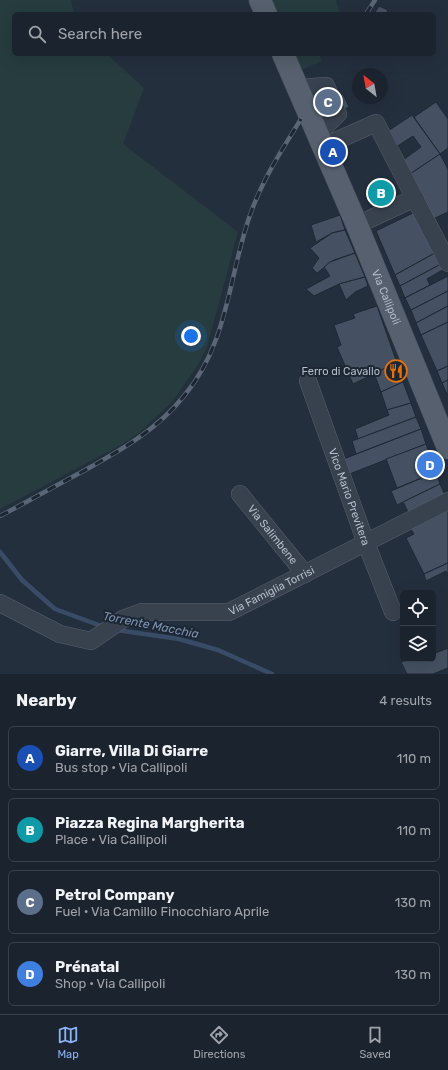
<!DOCTYPE html>
<meta charset="utf-8">
<style>
body{margin:0;font-family:Rubik,sans-serif;background:#242b36;color:#f1f3f6}
.controls{position:absolute;right:12px;bottom:12px;display:grid;overflow:hidden;border-radius:6px;box-shadow:0 4px 16px #0002}
.controls button{width:36px;height:36px;display:grid;place-items:center;padding:0;border:0;border-bottom:1px solid #39404a;background:#1b232e;color:#f1f3f6;font:20px sans-serif}
.compass{position:absolute;left:352px;top:68px;width:36px;height:36px;border-radius:50%;background:#1b232e;box-shadow:0 4px 16px #0002;rotate:329deg}
.you{position:absolute;left:191px;top:336px;width:14px;height:14px;margin:-10px;border:3px solid #fff;border-radius:50%;background:#1a73e8;box-shadow:0 0 0 6px #1a73e833}
.badge{display:grid;place-items:center;width:26px;height:26px;border-radius:50%;background:#8ab4f8;color:#fff;font-size:13px;font-weight:700}
.pin{position:absolute;translate:-50% -50%;border:2px solid #fff;box-shadow:0 1px 4px #0006}
.list{margin:0;padding:0;list-style:none}
h2{display:flex;justify-content:space-between;align-items:center;height:52px;margin:0;padding:0 16px;font-size:17px}
h2 small{font-size:13px;font-weight:400;color:#a0a4aa}
.list li{display:grid;grid-template-columns:26px 1fr auto;gap:12px;align-items:center;box-sizing:border-box;height:64px;margin:0 8px 8px;padding:0 8px;border:1px solid #39404a;border-radius:6px}
.list b{display:block;font-size:15px;white-space:nowrap}
.list p{margin:0;font-size:13px;white-space:nowrap;color:#a0a4aa}
.list em{font-size:13px;font-style:normal;color:#a0a4aa}
.icon{flex:none;width:22px;height:22px;fill:none;stroke:currentColor;stroke-width:2;stroke-linecap:round;stroke-linejoin:round}
.map{position:relative;flex:none;width:448px;height:674px;overflow:hidden}
.search{position:absolute;background:#1b232e;box-shadow:0 4px 16px #0002;left:12px;right:12px;top:12px;height:44px;display:flex;align-items:center;gap:10px;box-sizing:border-box;padding:0 14px;border-radius:6px;color:#a0a4aa;font-size:15px}
.sheet{height:340px;background:#1b232e}
nav{display:flex;justify-content:space-around;align-items:center;box-sizing:border-box;height:56px;border-top:1px solid #39404a;background:#1b232e;font-size:11px;color:#a0a4aa}
nav a{display:grid;justify-items:center;gap:2px}
nav .on{color:#8ab4f8}
.map>svg:first-child{display:block}
.green{fill:#263c3f}
.lines{fill:none;stroke-linecap:round;stroke-linejoin:round}
.stream{stroke:#394c67;stroke-width:4.5}
.building{fill:#455162;stroke:#1f2835}
.minor-casing{stroke:#565f6c;stroke-width:18}
.major-casing{stroke:#414a57;stroke-width:23}
.minor{stroke:#38414e;stroke-width:17}
.major{stroke:#56606e;stroke-width:22}
.rail-casing{stroke:#5a6575;stroke-width:4.5}
.rail{stroke:#1d2633;stroke-width:3;stroke-dasharray:9;stroke-linecap:butt}
.labels{text-anchor:middle;dominant-baseline:central;stroke-width:4;stroke-linejoin:round;paint-order:stroke}
.street-label{font-size:11px;fill:#b4bcc9;stroke:#1d2633}
.poi-label{font-size:11px;fill:#b4bcc9;stroke:#1d2633;text-anchor:end}
.water-label{font-size:12px;font-style:italic;fill:#7c92b1;stroke:#1d2633}
</style>
<div class="map">
<svg width="448" height="674" viewBox="0 0 448 674">
<rect width="100%" height="100%" fill="#242f3e"/>
<g class="green">
<polygon points="0,0 71,0 74,14 14,14 14,54 107,54 144,88 123,144 238,232 207,347 198,365 172,402 140,432 121,445 0,509"/>
<polygon points="272,0 336,0 340,14 278,14"/>
<polygon points="294,54 326,54 320,57 322,61 301,70"/>
</g>
<g class="lines">
<g class="stream">
<polyline points="0,552 22,580 55,609 104,627"/>
<polyline points="117,630 179,639 218,650 272,674"/>
</g>
</g>
<g class="building">
<polygon points="379,6 388,10 386,14 374,14"/>
<polygon points="343,94 349,107 321,119 316,106"/>
<polygon points="436,102 448,119 448,148 440,154 414,117"/>
<polygon points="412,115 440,154 410,174 403,160 421,147 413,136 396,147 388,131"/>
<polygon points="440,154 448,169 448,212 433,219 410,174"/>
<polygon points="413,213 435,253 395,275 376,231"/>
<polygon points="340,215 345,230 332,233 316,242 311,225"/>
<polygon points="345,230 355,253 334,260 317,273 312,268 319,258 310,248 332,233"/>
<polygon points="355,253 365,277 339,284 314,296 306,289 330,276 324,267 330,262"/>
<polygon points="435,253 441,264 400,286 395,275"/>
<polygon points="441,264 444,269 427,279 430,285 405,298 400,286"/>
<polygon points="448,276 448,291 411,310 405,298"/>
<polygon points="365,277 368,286 355,292 346,300 339,284"/>
<polygon points="448,291 448,306 416,323 411,310"/>
<polygon points="377,306 397,363 353,384 337,347 341,345 334,325 355,318 353,314"/>
<polygon points="448,306 448,322 421,335 416,323"/>
<polygon points="448,322 448,366 437,371 421,335"/>
<polygon points="397,363 403,382 381,392 374,373"/>
<polygon points="448,366 448,380 442,383 437,371"/>
<polygon points="448,380 448,394 447,394 442,383"/>
<polygon points="403,382 411,403 387,410 381,392"/>
<polygon points="411,403 416,417 358,439 355,429 389,415 387,410"/>
<polygon points="416,417 421,429 356,454 352,441"/>
<polygon points="421,429 426,444 347,475 341,460"/>
<polygon points="426,444 436,472 397,488 386,459"/>
<polygon points="436,472 440,484 397,505 391,491"/>
<polygon points="440,484 446,497 410,516 403,502"/>
<polygon points="448,508 448,563 424,574 406,538 414,534 409,526"/>
<polygon points="448,563 448,575 446,571 426,581 424,574"/>
<polygon points="448,648 448,668 433,674 407,674 401,662 408,659 433,659 433,654"/>
</g>
<g class="lines">
<g class="minor-casing">
<g id="minor">
<polyline points="298,88 326,86 338,114 317,135"/>
<polyline points="322,147 376,123 448,263"/>
<polyline points="357,225 415,198"/>
<path id="s1" d="M308 381 366 543 393 612"/>
<path id="s2" d="M240 494 305 574"/>
<path id="s3" d="M0 603 60 634 91 641 123 619 142 612H229L448 501"/>
</g>
</g>
<g class="major-casing">
<g id="major">
<polyline points="260,0 266,14"/>
<path id="s4" d="M283 54 357 225 448 448"/>
</g>
</g>
<use href="#minor" class="minor"/>
<use href="#major" class="major"/>
<g class="rail-casing">
<g id="rail">
<polyline points="366,14 375,0"/>
<path d="M0 516C27 502 53 487 80 473 119 451 156 431 184 396 228 343 228 280 249 218 261 182 281 151 301 119"/>
</g>
</g>
<use href="#rail" class="rail"/>
</g>
<defs>
<g id="restaurant-ring" transform="scale(1.15)"><circle r="9.5" fill="#1d2633" stroke="#e8710a" stroke-width="1.5"/><path d="M-5-6h1v4h1v-4h1v4h1v-4h1v5L-1.5 .5V6h-2V.5L-5-1ZM5-6V6H3V1.5H1.5Q1.5-4 5-6Z" fill="#e8710a"/></g>
</defs>
<g fill-rule="evenodd">
<use href="#restaurant-ring" x="396" y="371"/>
</g>
<g class="labels">
<g class="street-label">
<text stroke="none"><textPath href="#s4" startOffset="264">Via Callipoli</textPath></text>
<text stroke="none"><textPath href="#s1" startOffset="123">Vico Mario Previtera</textPath></text>
<text stroke="none"><textPath href="#s2" startOffset="52">Via Salimbene</textPath></text>
<text stroke="none"><textPath href="#s3" startOffset="293">Via Famiglia Torrisi</textPath></text>
</g>
<g class="poi-label">
<text x="380" y="371">Ferro di Cavallo</text>
</g>
<g class="water-label">
<text transform="translate(151 625) rotate(11)">Torrente Macchia</text>
</g>
</g>
</svg>
<div class="controls">
<button><svg class="icon" aria-label="locate" viewBox="0 0 24 24"><circle cx="12" cy="12" r="6"/><path d="M12 2v4M12 18v4M2 12h4M18 12h4"/></svg></button>
<button><svg class="icon" aria-label="layers" viewBox="0 0 24 24"><path d="M12 4l9 5-9 5-9-5zM3 14l9 5 9-5"/></svg></button>
</div>
<svg class="compass" viewBox="-18 -18 36 36"><path d="M0-13l5 13h-10z" fill="#e53935"/><path d="M0 13l5-13h-10z" fill="#a0a4aa"/></svg>
<div class="you"></div>
<div class="pin badge" style="left:333px;top:152px;background:#1a4fb4">A</div>
<div class="pin badge" style="left:381px;top:193px;background:#0f9aa8">B</div>
<div class="pin badge" style="left:328px;top:102px;background:#5c6f8a">C</div>
<div class="pin badge" style="left:430px;top:465px;background:#3f7fe0">D</div>
<div class="search"><svg class="icon" aria-label="search" viewBox="0 0 24 24"><circle cx="10" cy="10" r="6"/><path d="M15 15l6 6"/></svg>Search here</div>
</div>
<section class="sheet">
<h2>Nearby<small>4 results</small></h2>
<ul class="list">
<li><span class="badge" style="background:#1a4fb4">A</span><div><b>Giarre, Villa Di Giarre</b><p>Bus stop · Via Callipoli</p></div><em>110 m</em></li>
<li><span class="badge" style="background:#0f9aa8">B</span><div><b>Piazza Regina Margherita</b><p>Place · Via Callipoli</p></div><em>110 m</em></li>
<li><span class="badge" style="background:#5c6f8a">C</span><div><b>Petrol Company</b><p>Fuel · Via Camillo Finocchiaro Aprile</p></div><em>130 m</em></li>
<li><span class="badge" style="background:#3f7fe0">D</span><div><b>Prénatal</b><p>Shop · Via Callipoli</p></div><em>130 m</em></li>
</ul>
</section>
<nav>
<a class="on"><svg class="icon" aria-label="map" viewBox="0 0 24 24"><path d="M3 6l6-2 6 2 6-2v14l-6 2-6-2-6 2zM9 4v14M15 6v14"/></svg>Map</a>
<a><svg class="icon" aria-label="directions" viewBox="0 0 24 24"><path d="M12 3l9 9-9 9-9-9zM9 14v-3h6M13 9l2 2-2 2"/></svg>Directions</a>
<a><svg class="icon" aria-label="saved" viewBox="0 0 24 24"><path d="M7 4h10v16l-5-4-5 4z"/></svg>Saved</a>
</nav>
